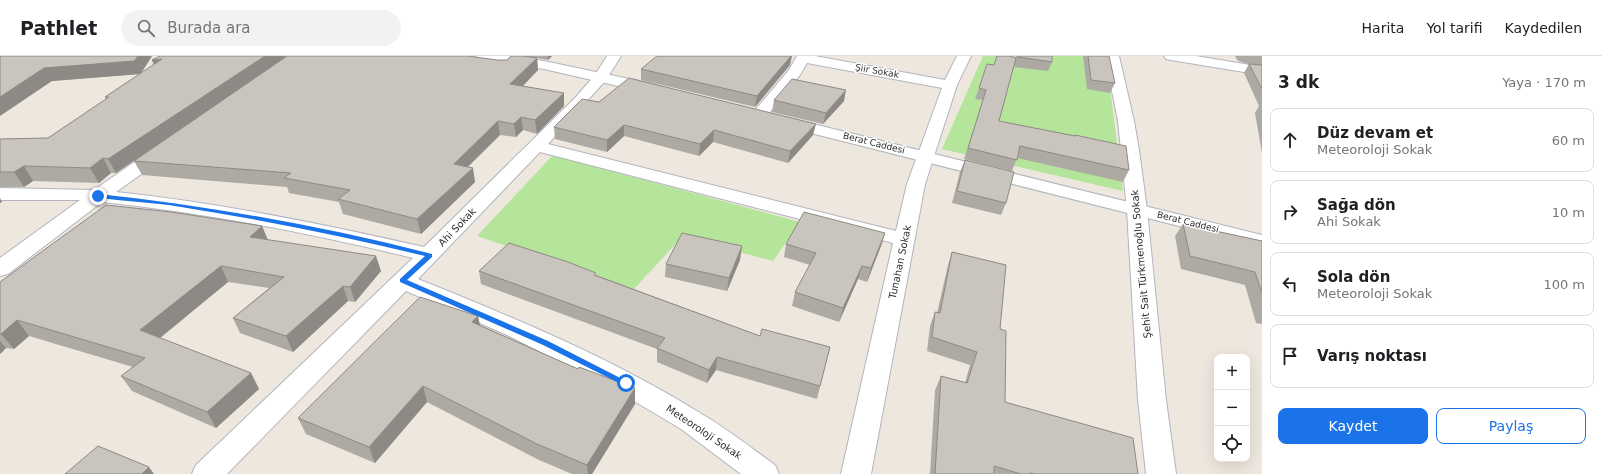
<!DOCTYPE html>
<html lang="tr">
<meta charset="utf-8">
<style>
body{margin:0;font-family:"DejaVu Sans",sans-serif;background:#f2f2f2;color:#202124}
.controls{position:absolute;right:12px;bottom:12px;display:grid;overflow:hidden;border-radius:8px;box-shadow:0 4px 16px #0002}
.controls button{width:36px;height:36px;display:grid;place-items:center;padding:0;border:0;border-bottom:1px solid #e0e0e0;background:#fff;color:#202124;font:20px sans-serif}
.stop{position:absolute;width:12px;height:12px;margin:-9px;border:3px solid #1a73e8;border-radius:50%;background:#fff}
.stop.end{background:#1a73e8;border-color:#fff;box-shadow:0 1px 4px #0008}
.list{margin:0;padding:0;list-style:none}
h2{display:flex;justify-content:space-between;align-items:center;height:52px;margin:0;padding:0 16px;font-size:17px}
h2 small{font-size:13px;font-weight:400;color:#757577}
.list li{display:grid;grid-template-columns:26px 1fr auto;gap:12px;align-items:center;box-sizing:border-box;height:64px;margin:0 8px 8px;padding:0 8px;border:1px solid #e0e0e0;border-radius:8px}
.list b{display:block;font-size:15px;white-space:nowrap}
.list p{margin:0;font-size:13px;white-space:nowrap;color:#757577}
.list em{font-size:13px;font-style:normal;color:#757577}
.actions{display:flex;gap:8px;padding:12px 16px}
.actions a{flex:1;padding:9px 0;border:1px solid #1a73e8;border-radius:8px;text-align:center;font-size:14px;color:#1a73e8}
.actions .main{background:#1a73e8;color:#fff}
.icon{flex:none;width:22px;height:22px;fill:none;stroke:currentColor;stroke-width:2;stroke-linecap:round;stroke-linejoin:round}
.map{position:relative;flex:none;width:1262px;height:418px;overflow:hidden}
header{display:flex;align-items:center;gap:24px;box-sizing:border-box;height:56px;padding:0 20px;background:#fff;border-bottom:1px solid #e0e0e0}
header strong{font-size:19px}
nav{display:flex;gap:22px;margin-inline-start:auto;font-size:14px}
.search{width:280px;height:36px;background:#f2f2f2;display:flex;align-items:center;gap:10px;box-sizing:border-box;padding:0 14px;border-radius:22px;color:#757577;font-size:15px}
main{display:flex}
aside{flex:1;background:#fff}
.map>svg:first-child{display:block}
.green{fill:#b4e59a}
.lines{fill:none;stroke-linecap:round;stroke-linejoin:round}
.street-casing{stroke:#b2b4bf;stroke-width:2}
.secondary-casing{stroke:#b2b4bf;stroke-width:2}
.street{fill:#fff;fill-rule:evenodd}
.secondary{fill:#fff;fill-rule:evenodd}
.wall{fill:#ada9a3}
.shaded-wall{fill:#8d8984}
.building{fill:#c9c4bd;stroke:#8d8984}
.route{fill:#1a73e8}
.labels{text-anchor:middle;dominant-baseline:central;stroke-width:3;stroke-linejoin:round;paint-order:stroke}
.far-street-label{font-size:9px;fill:#2c2c2c;stroke:#fff}
.street-label{font-size:10px;fill:#2c2c2c;stroke:#fff}
</style>
<header>
<strong>Pathlet</strong>
<div class="search"><svg class="icon" aria-label="search" viewBox="0 0 24 24"><circle cx="10" cy="10" r="6"/><path d="M15 15l6 6"/></svg>Burada ara</div>
<nav><a>Harita</a><a>Yol tarifi</a><a>Kaydedilen</a></nav>
</header>
<main>
<div class="map">
<svg width="1262" height="418" viewBox="0 0 1262 418">
<rect width="100%" height="100%" fill="#eee7de"/>
<g class="green">
<polygon points="983,0 1106,0 1123,135 942,93"/>
<polygon points="553,99 800,166 773,205 682,181 634,233 477,180"/>
</g>
<g class="lines">
<g class="street-casing">
<g id="street">
<path d="M607 0H621L606 24 548 88 896 175 907 128 942 32 807 7 800 19 765 62 759 64 753 62 751 59 789 14 797 0H815L945 24 957 0H971L957 29 925 128 871 418H841L893 187 540 96 418 223C515 262 611 302 700 357 726 372 750 391 775 409L779 418H741L681 373 612 332 505 278 406 235 227 418H192L196 409 413 202C311 177 207 157 102 146L8 218 0 220V202L80 144H0V132L94 134 156 91 162 90 168 91 171 95 168 99 116 136C220 147 323 168 424 191L575 42 595 19Z"/>
<polygon points="1105,0 1119,0 1134,65 1139,94 1147,154 1166,344 1176,418 1146,418 1138,344 1127,154 1121,94 1118,65"/>
<polygon points="1164,0 1196,0 1262,11 1262,19 1171,4 1166,3"/>
</g>
</g>
<g class="secondary-casing">
<g id="secondary">
<polygon points="476,0 511,0 544,5 653,28 658,30 661,33 658,36 653,38 544,13 483,4 478,3"/>
<polygon points="785,61 1262,179 1262,191 779,69 777,66 779,63"/>
</g>
</g>
<use href="#street" class="street"/>
<use href="#secondary" class="secondary"/>
</g>
<g class="wall">
<polygon points="0,0 152,0 141,18 154,9 152,4 507,4 511,0 552,0 548,4 537,2 538,14 523,30 564,37 564,50 537,78 523,74 516,81 500,79 468,111 475,126 421,178 343,158 339,146 289,137 287,131 142,119 134,105 271,11 116,117 111,117 99,127 33,125 24,131 0,131 0,83 48,82 106,43 105,41 140,18 52,25"/>
<polygon points="1016,0 1052,0 1052,6 1048,15 1014,11 1015,5 999,65 1129,114 1123,126 1017,102 1012,115 964,103 983,44 975,43 979,32 994,9 1016,2"/>
<polygon points="1083,0 1109,0 1115,27 1110,37 1087,33"/>
<polygon points="1235,0 1262,0 1262,97 1255,57 1259,50 1244,17 1249,8 1238,5"/>
<polygon points="790,9 755,51 641,24 641,13"/>
<polygon points="774,44 844,45 823,68 772,56"/>
<polygon points="599,46 813,79 788,107 713,86 699,100 624,80 607,96 555,83 554,71"/>
<polygon points="965,104 1006,147 1001,159 952,147 960,116"/>
<polygon points="1183,168 1262,185 1262,268 1256,267 1245,229 1181,213 1175,180"/>
<polygon points="262,170 268,184 381,215 355,246 348,245 293,296 240,277 233,262 269,232 228,226 160,282 251,317 259,333 216,372 132,335 121,320 133,311 29,280 14,293 6,292 0,298 0,226"/>
<polygon points="885,177 881,190 867,226 858,223 839,266 792,250 795,236 810,209 784,201 786,188"/>
<polygon points="952,196 1000,273 1005,346 1138,418 930,418 935,334 941,320 965,327 970,309 927,295 930,270 935,256 937,257 948,209"/>
<polygon points="740,204 727,235 665,221 666,208"/>
<polygon points="479,215 596,219 760,280 830,291 817,343 716,314 707,327 657,306 657,293 481,228"/>
<polygon points="478,260 480,269 578,313 635,332 635,348 592,418 572,418 539,404 427,346 375,407 306,378 298,362"/>
</g>
<g class="shaded-wall">
<polygon points="138,0 152,0 140,18 52,25 0,60 0,41 44,12"/>
<polygon points="265,0 287,0 116,117 108,103"/>
<polygon points="548,0 552,0 548,4"/>
<polygon points="791,0 792,0 790,9 755,51 757,40"/>
<polygon points="537,2 538,14 512,41 510,28"/>
<polygon points="162,3 158,17 152,4"/>
<polygon points="846,34 844,45 823,68 826,57"/>
<polygon points="564,37 564,50 537,78 535,64"/>
<polygon points="521,61 523,74 516,81 514,68"/>
<polygon points="498,65 500,79 456,122 454,108"/>
<polygon points="816,68 813,79 788,107 790,95"/>
<polygon points="624,69 624,80 607,96 607,84"/>
<polygon points="714,74 713,86 699,100 700,88"/>
<polygon points="103,102 111,117 99,127 90,112"/>
<polygon points="24,110 33,125 24,131 14,116"/>
<polygon points="473,112 475,126 421,178 417,163"/>
<polygon points="0,142 2,146 0,147"/>
<polygon points="262,170 268,185 250,181"/>
<polygon points="885,177 881,190 867,226 871,212"/>
<polygon points="742,190 740,204 727,235 729,222"/>
<polygon points="376,200 381,215 355,246 350,231"/>
<polygon points="221,210 228,226 150,290 140,274"/>
<polygon points="862,210 858,223 839,266 843,252"/>
<polygon points="343,230 348,245 293,296 286,280"/>
<polygon points="478,260 481,275 472,266"/>
<polygon points="17,264 29,280 14,293 1,278"/>
<polygon points="0,285 6,292 0,298"/>
<polygon points="717,301 716,314 707,327 709,314"/>
<polygon points="251,317 259,333 216,372 207,356"/>
<polygon points="423,330 427,346 375,407 369,391"/>
<polygon points="635,332 635,348 592,418 588,418 587,409"/>
<polygon points="149,411 154,418 142,418"/>
</g>
<g class="building">
<polygon points="0,0 138,0 134,5 44,12 0,41"/>
<polygon points="160,0 265,0 108,103 103,102 90,112 24,110 14,116 0,116 0,83 48,82 109,41 105,41 162,3 152,4"/>
<polygon points="287,0 468,0 497,4 507,4 511,0 524,0 537,2 510,28 564,37 535,64 521,61 514,68 498,65 454,108 473,112 417,163 338,143 350,134 284,122 291,117 134,105"/>
<polygon points="657,0 791,0 757,40 641,13"/>
<polygon points="997,0 1009,0 1016,2 999,65 1075,80 1075,79 1126,90 1129,114 1020,90 1017,104 968,92 986,34 979,32 987,8 994,9"/>
<polygon points="1018,0 1052,0 1052,6 1018,1"/>
<polygon points="1088,0 1109,0 1115,27 1091,24"/>
<polygon points="1249,8 1262,9 1262,33"/>
<polygon points="629,22 816,68 790,95 714,74 700,88 624,69 607,84 554,71 582,43 599,46"/>
<polygon points="792,23 846,34 826,57 774,44"/>
<polygon points="965,104 1014,116 1006,147 957,135"/>
<polygon points="106,149 171,156 262,170 250,181 376,200 350,231 343,230 286,280 233,262 284,221 221,210 140,274 251,317 207,356 121,320 145,302 17,264 1,278 0,278 0,226"/>
<polygon points="804,156 885,177 871,212 862,210 843,252 795,236 816,197 786,188"/>
<polygon points="1183,168 1262,185 1262,237 1255,216 1190,200"/>
<polygon points="682,177 742,190 729,222 666,208"/>
<polygon points="509,187 568,206 596,217 594,219 760,280 762,273 830,291 820,330 717,301 709,314 657,292 665,282 479,215"/>
<polygon points="952,196 1006,209 1000,273 1006,275 1005,346 1133,382 1138,418 1035,418 1030,417 1030,418 1021,418 994,410 994,418 935,418 941,320 967,327 977,296 932,281 935,256 940,257"/>
<polygon points="420,241 478,260 472,266 578,313 579,311 635,332 587,409 537,388 423,330 369,391 298,362"/>
<polygon points="98,390 149,411 142,418 65,418"/>
</g>
<path class="route" d="M98 138C211 150 322 170 432 198V201L407 224 548 285 630 327 626 330 623 329 543 289 400 226V223L425 200C344 180 263 164 181 151 153 146 124 146 96 141Z"/>
<g class="labels">
<g class="far-street-label">
<text transform="translate(877 15) rotate(10)">Şiir Sokak</text>
<text transform="translate(874 87) rotate(14)">Berat Caddesi</text>
<text transform="translate(1188 166) rotate(14)">Berat Caddesi</text>
</g>
<g class="street-label">
<text transform="translate(457 171) rotate(-46)">Ahi Sokak</text>
<text transform="translate(900 206) rotate(-78)">Tunahan Sokak</text>
<text transform="translate(1141 208) rotate(-95)">Şehit Sait Türkmenoğlu Sokak</text>
<text transform="translate(704 376) rotate(34)">Meteoroloji Sokak</text>
</g>
</g>
</svg>
<div class="controls">
<button>+</button>
<button>−</button>
<button><svg class="icon" aria-label="locate" viewBox="0 0 24 24"><circle cx="12" cy="12" r="6"/><path d="M12 2v4M12 18v4M2 12h4M18 12h4"/></svg></button>
</div>
<div class="stop" style="left:626px;top:327px"></div>
<div class="stop end" style="left:98px;top:140px"></div>
</div>
<aside>
<h2>3 dk<small>Yaya · 170 m</small></h2>
<ul class="list">
<li><svg class="icon" aria-label="ahead" viewBox="0 0 24 24"><path d="M12 20V5M6 11l6-6 6 6"/></svg><div><b>Düz devam et</b><p>Meteoroloji Sokak</p></div><em>60 m</em></li>
<li><svg class="icon" aria-label="right" viewBox="0 0 24 24"><path d="M7 20v-9h11M14 6l5 5-5 5"/></svg><div><b>Sağa dön</b><p>Ahi Sokak</p></div><em>10 m</em></li>
<li><svg class="icon" aria-label="left" viewBox="0 0 24 24"><path d="M17 20v-9H6M10 6l-5 5 5 5"/></svg><div><b>Sola dön</b><p>Meteoroloji Sokak</p></div><em>100 m</em></li>
<li><svg class="icon" aria-label="arrive" viewBox="0 0 24 24"><path d="M6 21V4h12l-3 4 3 4H6"/></svg><div><b>Varış noktası</b></div></li>
</ul>
<div class="actions"><a class="main">Kaydet</a><a>Paylaş</a></div>
</aside>
</main>
